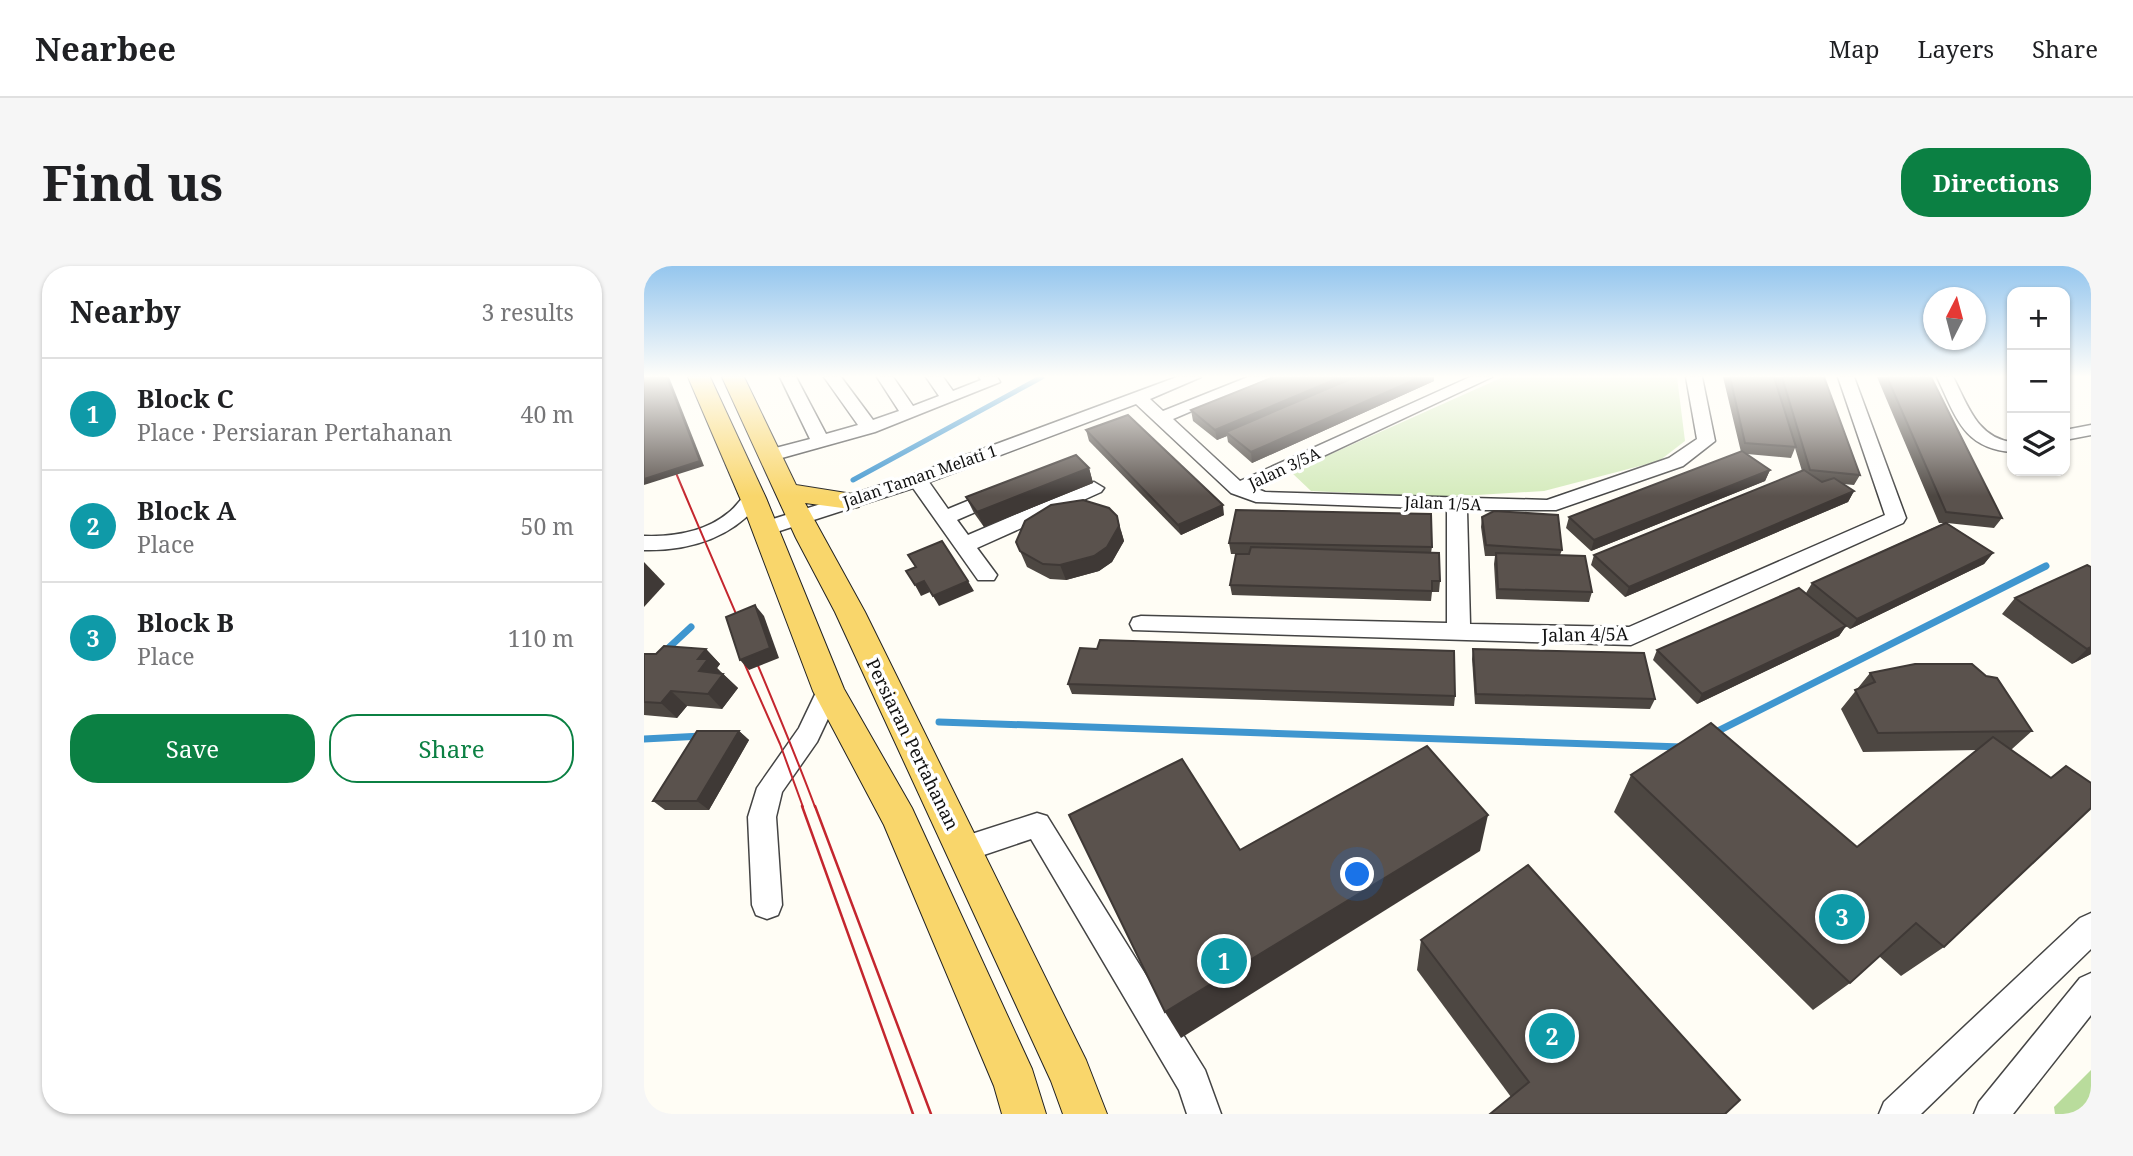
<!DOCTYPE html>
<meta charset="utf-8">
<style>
body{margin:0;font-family:"Noto Serif",serif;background:#f6f6f6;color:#202124}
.controls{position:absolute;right:21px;top:21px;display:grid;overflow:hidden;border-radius:14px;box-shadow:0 2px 5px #0004}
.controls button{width:63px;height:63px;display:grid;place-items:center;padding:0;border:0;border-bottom:2px solid #e0e0e0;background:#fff;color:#202124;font:35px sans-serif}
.compass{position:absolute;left:1279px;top:21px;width:63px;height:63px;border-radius:50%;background:#fff;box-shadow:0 2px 5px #0004;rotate:6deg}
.you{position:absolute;left:714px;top:609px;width:24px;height:24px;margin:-18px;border:5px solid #fff;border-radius:50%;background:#1a73e8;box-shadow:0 0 0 10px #1a73e833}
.badge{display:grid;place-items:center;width:46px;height:46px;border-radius:50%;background:#0b8043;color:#fff;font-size:23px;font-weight:700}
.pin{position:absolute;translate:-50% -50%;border:4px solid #fff;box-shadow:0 2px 7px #0006}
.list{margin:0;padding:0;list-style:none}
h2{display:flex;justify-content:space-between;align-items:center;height:91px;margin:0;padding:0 28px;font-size:30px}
h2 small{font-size:23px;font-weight:400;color:#757577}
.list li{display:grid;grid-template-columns:46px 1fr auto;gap:21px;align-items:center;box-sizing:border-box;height:112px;padding:0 28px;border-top:2px solid #e0e0e0}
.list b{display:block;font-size:26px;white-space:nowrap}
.list p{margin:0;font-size:23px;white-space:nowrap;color:#757577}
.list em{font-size:23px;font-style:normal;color:#757577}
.actions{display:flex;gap:14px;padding:21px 28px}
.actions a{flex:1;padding:16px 0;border:2px solid #0b8043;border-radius:28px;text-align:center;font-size:24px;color:#0b8043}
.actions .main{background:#0b8043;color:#fff}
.icon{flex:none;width:38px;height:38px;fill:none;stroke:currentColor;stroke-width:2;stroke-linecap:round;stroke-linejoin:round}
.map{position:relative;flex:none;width:1447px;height:848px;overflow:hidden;border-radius:28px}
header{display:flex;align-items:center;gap:42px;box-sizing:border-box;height:98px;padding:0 35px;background:#fff;border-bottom:2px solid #e0e0e0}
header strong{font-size:33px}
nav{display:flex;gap:38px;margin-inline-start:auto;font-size:24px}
.intro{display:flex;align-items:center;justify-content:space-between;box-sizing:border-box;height:168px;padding:0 42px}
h1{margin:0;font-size:49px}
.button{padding:18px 32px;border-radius:28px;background:#0b8043;color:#fff;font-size:24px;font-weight:700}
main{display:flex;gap:42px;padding:0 42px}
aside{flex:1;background:#fff;border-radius:28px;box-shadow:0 2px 5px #0004}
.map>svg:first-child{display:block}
.green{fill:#d5ebbd}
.forest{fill:#b9dc9c}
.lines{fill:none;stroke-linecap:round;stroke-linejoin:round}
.stream-far1{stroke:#3f96cf;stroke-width:5}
.stream{stroke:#3f96cf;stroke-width:7}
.minor-casing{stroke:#444;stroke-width:3}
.major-casing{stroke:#222;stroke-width:2}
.minor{fill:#fff;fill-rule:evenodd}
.major{fill:#f9d66b;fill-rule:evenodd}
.tram-far1{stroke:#c4262e;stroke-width:2}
.tram{stroke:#c4262e;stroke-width:2.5}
.wall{fill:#4d4742}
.shaded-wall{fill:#3f3936}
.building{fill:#5a524d;stroke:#3f3936;stroke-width:2}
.labels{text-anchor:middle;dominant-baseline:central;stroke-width:7;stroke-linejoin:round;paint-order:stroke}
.far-street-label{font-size:16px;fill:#111;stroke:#fff}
.street-label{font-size:18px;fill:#111;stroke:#fff}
</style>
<header>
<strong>Nearbee</strong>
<nav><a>Map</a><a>Layers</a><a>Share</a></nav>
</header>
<div class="intro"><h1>Find us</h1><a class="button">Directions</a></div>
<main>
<aside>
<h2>Nearby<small>3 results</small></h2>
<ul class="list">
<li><span class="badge" style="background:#0f9aa8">1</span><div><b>Block C</b><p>Place · Persiaran Pertahanan</p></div><em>40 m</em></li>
<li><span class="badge" style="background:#0f9aa8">2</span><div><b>Block A</b><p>Place</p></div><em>50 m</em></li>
<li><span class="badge" style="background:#0f9aa8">3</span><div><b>Block B</b><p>Place</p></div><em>110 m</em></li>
</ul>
<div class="actions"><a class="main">Save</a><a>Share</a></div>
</aside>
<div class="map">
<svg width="1447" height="848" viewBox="0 0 1447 848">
<rect width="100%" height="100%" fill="#fffdf5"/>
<polygon class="green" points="859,111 1033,111 1041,175 1015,195 900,225 800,231 667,225 647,206"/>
<polygon class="forest" points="1447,804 1447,848 1411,848 1410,841"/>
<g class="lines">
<polyline class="stream-far1" points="209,214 398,111"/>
<g class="stream">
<polyline points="19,387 47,361"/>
<polyline points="295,456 1038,481"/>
<polyline points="1068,468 1402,300"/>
<polyline points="0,473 58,470"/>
</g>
<g class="minor-casing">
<g id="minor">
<polygon points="136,111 152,111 182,168 214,159 180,111 197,111 229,154 255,145 233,111 249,111 269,140 295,130 282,111 299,111 309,125 337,114 335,111 353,111 356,116 231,166 127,195 118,189 120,185 166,173"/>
<polygon points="533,111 557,111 506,133 519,145 604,111 627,111 529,153 596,215 826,111 848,111 611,222 621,226 903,234 1025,192 1053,173 1042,111 1058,111 1071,175 1039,200 912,244 823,244 826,358 985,361 1241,249 1194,111 1210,111 1262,252 1259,257 987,379 489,364 486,358 489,352 497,350 803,357 803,243 612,236 587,227 492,138 285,216 304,243 350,224 364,224 367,228 364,232 313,254 324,269 443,218 450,216 460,222 457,226 333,282 353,309 350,314 334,314 269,222 120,270 110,263 113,258 266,210"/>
<path d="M1293 111H1309C1324 139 1333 172 1368 176V186C1319 182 1312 151 1293 111Z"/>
<polygon points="1447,159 1447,169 1421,174 1421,164"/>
<path d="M109 226 119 232C92 271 46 285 0 284V270C29 271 61 266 84 247 94 240 97 229 109 226Z"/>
<polygon points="185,415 194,418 197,425 173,476 138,526 132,551 138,639 134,649 123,653 112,649 108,639 104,551 113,522 155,462 176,418"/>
<polygon points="393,547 403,550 561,804 577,848 543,848 535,824 387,573 319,596 309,592 305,583 309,574"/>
<polygon points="1447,647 1447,683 1277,848 1235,848 1240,836 1436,652"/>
<polygon points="1447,707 1447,749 1369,848 1330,848 1335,836 1436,712"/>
</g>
</g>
<g class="major-casing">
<g id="major">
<polygon points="44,111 66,111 122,232 200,423 268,542 388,803 402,848 358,848 350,820 240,559 169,425 96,232"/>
<polygon points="78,111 100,111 152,219 215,229 219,235 215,241 206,243 161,237 221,346 442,794 463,848 419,848 407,815 191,346 152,272"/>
</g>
</g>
<use href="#minor" class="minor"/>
<use href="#major" class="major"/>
<g class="tram-far1">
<path d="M25 190C73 307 127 423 171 541"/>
<polyline points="94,383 136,478 159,541"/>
</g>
<g class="tram">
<polyline points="158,540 269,848"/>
<polyline points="171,540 287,848"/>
</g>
</g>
<g class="wall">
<polygon points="1079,111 1180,111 1216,209 1210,219 1199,218 1210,225 1204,236 981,331 947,299 950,289 1158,205 1151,182 1147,192 1103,188 1126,204 1121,215 947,285 922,262 925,251 1097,186"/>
<polygon points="1233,111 1287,111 1358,252 1350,262 1303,257 1349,287 1340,298 1206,363 1202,360 1195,370 1053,438 1009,394 1013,384 1162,327 1168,317 1300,257 1295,257"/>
<polygon points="790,115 608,197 584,176 583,170 573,174 549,155 547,144"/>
<polygon points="442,164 580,249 537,269 445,175"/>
<polygon points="445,202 449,217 340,261 330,247 322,231"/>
<polygon points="838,251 918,284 916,289 948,326 945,336 852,333 850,298 851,290 841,290 837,261"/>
<polygon points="477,265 480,275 468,296 455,305 422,314 406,313 383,301 372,276"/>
<polygon points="585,277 788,281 787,287 796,315 795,326 788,326 787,335 588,329 586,319 592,288 587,288"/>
<polygon points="1443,299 1447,388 1428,398 1358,348 1371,332"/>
<polygon points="62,383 76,398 73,402 94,422 78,443 43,440 33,452 0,449 0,388 12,388"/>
<polygon points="829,383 1011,433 1006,443 831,438 828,393"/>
<polygon points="1226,407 1388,465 1368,483 1366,483 1407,512 1422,500 1300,681 1257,710 1235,690 1206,717 1169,744 970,546 987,509 1213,581 1334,484 1219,486 1197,443"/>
<polygon points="424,418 811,430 810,440 428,428"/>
<polygon points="95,465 105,474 65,544 21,544 9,535"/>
<polygon points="777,674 1081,848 867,831 773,704"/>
</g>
<g class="shaded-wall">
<polygon points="23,111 25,111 60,200 0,219 0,213"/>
<polygon points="697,111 721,111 582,166 583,170 573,174 571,164"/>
<polygon points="777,111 790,111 790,115 608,197 607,186"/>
<polygon points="445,202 449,217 340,261 333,246"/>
<polygon points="1126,204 1121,215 947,285 950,274"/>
<polygon points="1210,225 1204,236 981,331 985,321"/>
<polygon points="579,239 580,249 537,269 534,259"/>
<polygon points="473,250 480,275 468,296 455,305 422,314 416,299"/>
<polygon points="1349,287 1340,298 1206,363 1213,353"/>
<polygon points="0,296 21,318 0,341"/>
<polygon points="280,315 286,326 277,330 271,319"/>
<polygon points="324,315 330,325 295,340 289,330"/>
<polygon points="111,339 120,350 135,392 105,404 96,394"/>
<polygon points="1202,360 1195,370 1053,438 1058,428"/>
<polygon points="1447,381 1447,388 1428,398 1443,383"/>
<polygon points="62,383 76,398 73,402 78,408 55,405 54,393"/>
<polygon points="79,408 94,422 78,443 64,428"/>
<polygon points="27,425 43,440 33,452 17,437"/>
<polygon points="95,465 105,474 65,544 53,535"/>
<polygon points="844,549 836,585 537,772 521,746"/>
</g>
<g class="building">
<polygon points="0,111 23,111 56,195 0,213"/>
<polygon points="630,111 697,111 571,164 547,144"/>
<polygon points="711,111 777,111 607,186 582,166"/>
<polygon points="1086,111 1130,111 1152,181 1101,177"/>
<polygon points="1138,111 1180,111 1216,209 1166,204"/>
<polygon points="1243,111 1287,111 1358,252 1302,246"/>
<polygon points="484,149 579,239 534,259 442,164"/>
<polygon points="1098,185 1126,204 950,274 925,251"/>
<polygon points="432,189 445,202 333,246 322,231"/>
<polygon points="1160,204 1178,216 1190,212 1210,225 985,321 950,289"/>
<polygon points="439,234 465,242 473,250 475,260 463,281 450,290 416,299 399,298 376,285 372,276 381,255 407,239"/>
<polygon points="592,244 787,248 788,281 585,277"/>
<polygon points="850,245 914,249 918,284 842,279 838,251"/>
<polygon points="1302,257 1349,287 1213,353 1168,317"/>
<polygon points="298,275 324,315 289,330 280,315 271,319 262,305 272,301 264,289"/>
<polygon points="607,281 795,287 796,315 788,315 788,325 586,319 592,288 605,288"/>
<polygon points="852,287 941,290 948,326 854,323"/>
<polygon points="1443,299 1447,301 1447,381 1443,383 1371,332"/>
<polygon points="1155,322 1202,360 1058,428 1013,384"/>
<polygon points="111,339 126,382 96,394 82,351"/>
<polygon points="456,374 810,385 811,430 424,418 436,382 453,383"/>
<polygon points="20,380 62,383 54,393 64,393 55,405 79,408 64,428 27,425 17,437 0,436 0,388 12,388"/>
<polygon points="829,383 1000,387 1011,433 832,428"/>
<polygon points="1271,398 1328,398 1342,410 1353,412 1388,465 1234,467 1211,424 1231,416 1226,407"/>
<polygon points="1067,457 1213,581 1349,471 1407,512 1422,500 1447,517 1447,542 1300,681 1272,657 1206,717 987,509"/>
<polygon points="53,465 95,465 53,535 9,535"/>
<polygon points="783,480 844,549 521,746 425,549 538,493 596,584"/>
<polygon points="884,599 1096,834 1081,848 846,848 885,816 777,674"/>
</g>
<linearGradient id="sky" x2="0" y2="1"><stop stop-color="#95c6ee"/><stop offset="0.48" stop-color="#fffefa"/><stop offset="1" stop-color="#fffefa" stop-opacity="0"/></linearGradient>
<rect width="1447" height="230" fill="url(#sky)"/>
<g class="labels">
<g class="far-street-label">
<text transform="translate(640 202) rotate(-25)">Jalan 3/5A</text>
<text transform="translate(276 210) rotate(-19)">Jalan Taman Melati 1</text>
<text transform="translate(799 237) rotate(2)">Jalan 1/5A</text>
</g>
<g class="street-label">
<text transform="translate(941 368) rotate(-1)">Jalan 4/5A</text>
<text transform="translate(269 478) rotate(64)">Persiaran Pertahanan</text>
</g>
</g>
</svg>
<div class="controls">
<button>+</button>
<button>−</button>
<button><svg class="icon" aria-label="layers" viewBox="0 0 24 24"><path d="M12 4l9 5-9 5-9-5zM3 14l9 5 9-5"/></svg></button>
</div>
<svg class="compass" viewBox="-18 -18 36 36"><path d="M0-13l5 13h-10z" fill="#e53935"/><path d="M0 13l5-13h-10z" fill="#757577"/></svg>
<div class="you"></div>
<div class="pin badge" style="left:580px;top:695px;background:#0f9aa8">1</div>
<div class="pin badge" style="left:908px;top:770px;background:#0f9aa8">2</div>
<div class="pin badge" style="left:1198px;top:651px;background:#0f9aa8">3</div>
</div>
</main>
